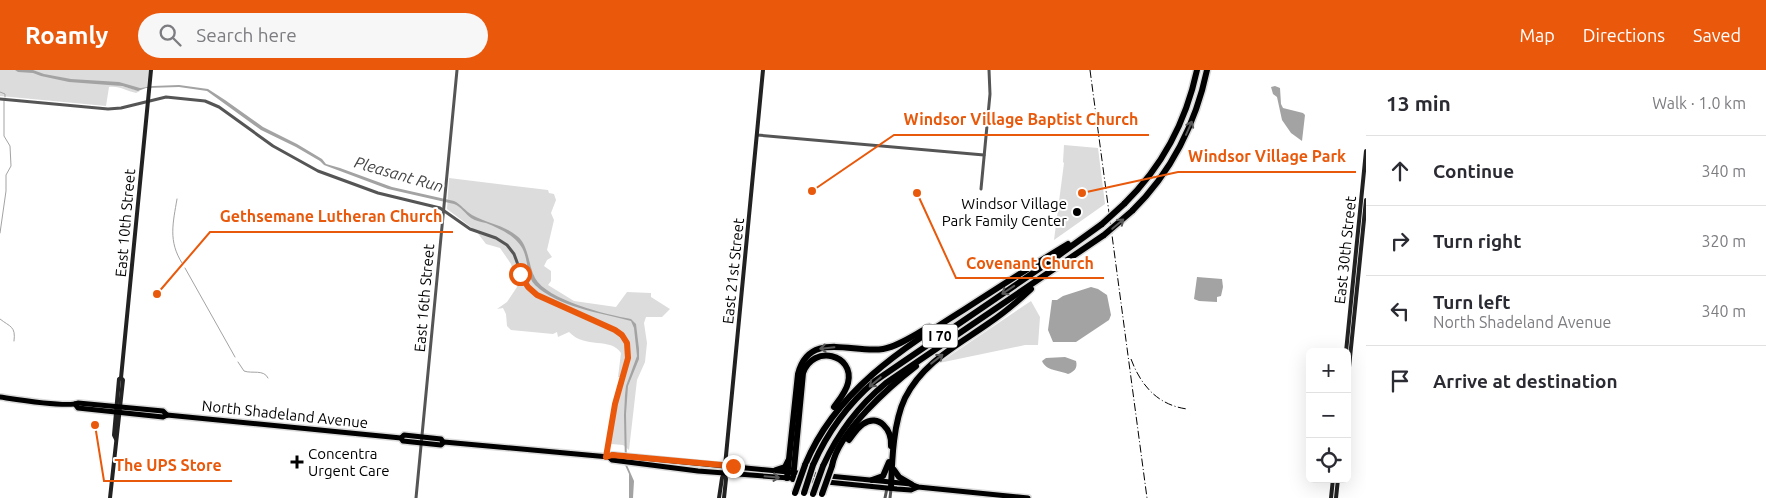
<!DOCTYPE html>
<meta charset="utf-8">
<style>
body{margin:0;font-family:Ubuntu,sans-serif;background:#f7f7f7;color:#2b2b33}
.controls{position:absolute;right:15px;bottom:15px;display:grid;overflow:hidden;border-radius:8px;box-shadow:0 5px 20px #0002}
.controls button{width:45px;height:45px;display:grid;place-items:center;padding:0;border:0;border-bottom:1px solid #e1e1e2;background:#fff;color:#2b2b33;font:25px sans-serif}
.stop{position:absolute;width:15px;height:15px;margin:-11px;border:4px solid #ea580c;border-radius:50%;background:#fff}
.stop.end{background:#ea580c;border-color:#fff;box-shadow:0 1px 5px #0008}
.list{margin:0;padding:0;list-style:none}
h2{display:flex;justify-content:space-between;align-items:center;height:65px;margin:0;padding:0 20px;font-size:21px}
h2 small{font-size:16px;font-weight:400;color:#7c7c81}
.list li{display:grid;grid-template-columns:32px 1fr auto;gap:15px;align-items:center;box-sizing:border-box;height:70px;padding:0 20px;border-top:1px solid #e1e1e2}
.list b{display:block;font-size:19px;white-space:nowrap}
.list p{margin:0;font-size:16px;white-space:nowrap;color:#7c7c81}
.list em{font-size:16px;font-style:normal;color:#7c7c81}
.icon{flex:none;width:28px;height:28px;fill:none;stroke:currentColor;stroke-width:2;stroke-linecap:round;stroke-linejoin:round}
.map{position:relative;flex:none;width:1366px;height:428px;overflow:hidden}
header{display:flex;align-items:center;gap:30px;box-sizing:border-box;height:70px;padding:0 25px;background:#ea580c;color:#fff}
header strong{font-size:24px}
nav{display:flex;gap:28px;margin-inline-start:auto;font-size:18px}
.search{width:350px;height:45px;background:#f7f7f7;display:flex;align-items:center;gap:12px;box-sizing:border-box;padding:0 18px;border-radius:28px;color:#7c7c81;font-size:19px}
main{display:flex}
aside{flex:1;background:#fff}
.map>svg:first-child{display:block}
.green{fill:#dcdcdc}
.water{fill:#a3a3a3}
.lines{fill:none;stroke-linecap:round;stroke-linejoin:round}
.stream{stroke:#a3a3a3;stroke-width:1}
.primary-casing{stroke:#dbdbdb;stroke-width:8}
.motorway-casing{stroke:#dbdbdb;stroke-width:9}
.tertiary{stroke:#555;stroke-width:3}
.secondary{stroke:#222;stroke-width:4}
.primary{stroke:#000;stroke-width:5}
.motorway{stroke:#000;stroke-width:6}
.rail{stroke:#000;stroke-width:1;stroke-dasharray:8 2.5 1 2.5;stroke-linecap:butt}
.motorway-bridge-casing{stroke:#dbdbdb;stroke-width:9;stroke-linecap:butt}
.motorway-bridge{stroke:#000;stroke-width:6}
.oneway{stroke:#595959}
.route{stroke:#ea580c;stroke-width:6}
.poi-dot{fill:#000;stroke:#fff;stroke-width:2}
.labels{text-anchor:middle;dominant-baseline:central;stroke-width:4;stroke-linejoin:round;paint-order:stroke}
.shield{fill:#fff;stroke:#4c4c4c;stroke-width:1}
.shield-label{font-size:14px;font-weight:bold;fill:#000}
.poi-label{font-size:15px;fill:#000;stroke:#fff;text-anchor:end}
.street-label{font-size:15px;fill:#000;stroke:#fff}
.water-label{font-size:16px;font-style:italic;fill:#444;stroke:#fff}
.leader{fill:none;stroke:#e8590c;stroke-width:2}
.callout-dot{fill:#e8590c;stroke:#fff;stroke-width:2}
.callout-label{font-size:16px;text-anchor:middle;font-weight:bold;fill:#e8590c;stroke:#fff;stroke-width:4;stroke-linejoin:round;paint-order:stroke}
</style>
<header>
<strong>Roamly</strong>
<div class="search"><svg class="icon" aria-label="search" viewBox="0 0 24 24"><circle cx="10" cy="10" r="6"/><path d="M15 15l6 6"/></svg>Search here</div>
<nav><a>Map</a><a>Directions</a><a>Saved</a></nav>
</header>
<main>
<div class="map">
<svg width="1366" height="428" viewBox="0 0 1366 428">
<rect width="100%" height="100%" fill="#fff"/>
<g class="green">
<path d="M0 0H149L147 17 139 18 114 14 140 21 136 23C126 21 121 16 109 17L106 36 0 26Z"/>
<polygon points="1064,75 1098,78 1105,134 1054,170 1064,93 1063,92"/>
<path d="M449 108 548 120 549 123 554 124 556 130 551 143 554 150 547 180 552 187 547 190 544 196 551 201V211L548 215 574 231 616 237 627 222 651 223V227L670 239 662 247H646L644 253 647 273 645 292 637 310 629 380 623 375 611 374 610 373 615 343 625 303 620 307H618L621 283C611 267 585 279 569 262L558 267 557 262 553 264 511 260 507 256 506 244 503 238 497 239 507 232 517 217 511 194 500 178 486 174 476 161 447 139Z"/>
<polygon points="1031,231 1040,247 1038,275 1025,275 939,293"/>
</g>
<g class="water">
<path d="M15 0H33L44 4 71 9 119 12 140 18 153 16 179 15 208 19 225 30 263 57 297 74 322 89 326 94 340 98 392 117 454 131C461 134 465 141 472 145 486 153 504 155 517 166 529 175 528 195 535 208 547 230 607 245 631 249L636 254 639 279V289L628 316 626 344 627 395 634 411 633 428H629V404L625 395 624 345 625 325 626 316 637 286 634 258 631 251C601 243 558 237 535 215 527 207 528 192 524 182 518 167 501 159 486 153 481 152 476 151 471 148 465 144 462 137 454 134L388 119 324 95 320 91 296 77 261 60 207 21 179 17 146 18 138 21 122 16 69 12 41 6 33 3 18 2Z"/>
<polygon points="1275,16 1280,18 1281,34 1283,38 1303,43 1305,45 1302,71 1291,63 1282,50 1277,27 1273,24 1271,17"/>
<polygon points="1197,207 1222,209 1223,217 1221,226 1217,227 1217,232 1199,231 1194,229"/>
<polygon points="1091,217 1098,219 1107,225 1111,245 1109,250 1076,272 1053,272 1048,260 1052,230 1057,230 1063,226"/>
<path d="M1065 287 1076 291C1078 298 1074 302 1068 304 1059 300 1046 301 1042 291L1046 288Z"/>
</g>
<g class="lines">
<g class="stream">
<polyline points="0,22 5,24 5,27"/>
<path d="M177 129C173 153 168 171 182 193"/>
<polyline points="0,163 6,121 6,105 11,96 10,76 4,66 4,31"/>
<polyline points="185,198 235,287"/>
<path d="M0 249C10 257 16 256 14 271"/>
<path d="M238 292 244 301C252 304 264 299 268 308"/>
</g>
<g class="primary-casing">
<g id="primary">
<path d="M0 327C14 329 68 338 78 333L163 341 167 345"/>
<polyline points="75,334 78,338 163,347 167,345 401,368 404,365 441,369 443,372"/>
<polyline points="401,368 403,371 441,375 444,372 609,387 612,385 911,414 918,417 1028,428"/>
<polyline points="609,387 612,390 698,401 789,408"/>
<polyline points="797,409 897,419 911,420 918,417"/>
</g>
</g>
<g class="motorway-casing">
<g id="motorway">
<path d="M1124 134C1162 97 1186 52 1197 0"/>
<path d="M1132 141C1171 103 1196 53 1207 0"/>
<path d="M849 370C853 365 857 358 863 354 879 343 892 360 891 376"/>
<path d="M805 395C835 322 901 279 965 239 999 217 1033 195 1068 174"/>
<path d="M813 395C827 363 848 334 875 311L1055 188 1102 154"/>
<path d="M823 396C838 363 858 336 886 313L1104 165"/>
<path d="M832 396C838 362 890 316 916 296"/>
<polyline points="776,400 785,397 788,391"/>
<polyline points="894,400 899,407 911,414"/>
<path d="M787 408 798 304C809 260 853 284 883 279 899 276 914 265 929 257"/>
<path d="M793 409 803 303C813 274 855 284 848 313 846 322 839 330 834 337"/>
<polyline points="872,410 883,406 889,392"/>
<path d="M891 418C892 391 893 353 905 328 923 292 958 275 989 253 1004 243 1018 231 1031 219"/>
</g>
</g>
<g class="tertiary">
<polyline points="0,29 108,39 121,38 166,27 205,31 219,37 273,76 318,101 378,123 440,138 470,159 496,168 507,175 514,184 524,211 536,225 617,261 627,273 628,286 613,342 606,386"/>
<polyline points="757,65 984,85"/>
<polyline points="981,119 990,24 989,0"/>
<polyline points="416,428 457,0"/>
<polyline points="885,428 887,418"/>
<polyline points="890,428 891,419"/>
</g>
<g class="secondary">
<polyline points="1346,282 1366,81"/>
<polyline points="1347,317 1366,130"/>
<polyline points="116,369 114,365 119,309 121,308"/>
<polyline points="110,428 123,310 121,308 151,0"/>
<polyline points="719,428 722,408 724,403 725,396 763,0"/>
<polyline points="724,428 726,409 724,403"/>
<polyline points="1331,428 1333,409"/>
<polyline points="1336,428 1338,409"/>
</g>
<use href="#primary" class="primary"/>
<use href="#motorway" class="motorway"/>
<g class="rail">
<polyline points="1090,0 1147,428"/>
<path d="M1131 289C1141 316 1158 335 1187 339"/>
</g>
<g class="motorway-bridge-casing">
<g id="motorway-bridge">
<polyline points="1102,154 1124,134"/>
<polyline points="1104,165 1132,141"/>
<polyline points="795,423 805,395"/>
<polyline points="804,423 813,395"/>
<polyline points="813,424 823,396"/>
<polyline points="822,424 832,396"/>
</g>
</g>
<use href="#motorway-bridge" class="motorway-bridge"/>
</g>
<defs><path id="oneway-shaft" d="M-6 0H5M1.5-3L5.5 0L1.5 3" fill="none" stroke-width="1.6" stroke-linecap="round" stroke-linejoin="round" transform="scale(1.25)"/></defs>
<g class="oneway">
<use href="#oneway-shaft" transform="translate(1189 58) rotate(-66)"/>
<use href="#oneway-shaft" transform="translate(1118 154) rotate(-40)"/>
<use href="#oneway-shaft" transform="translate(1008 220) rotate(146)"/>
<use href="#oneway-shaft" transform="translate(827 278) rotate(174)"/>
<use href="#oneway-shaft" transform="translate(937 289) rotate(-38)"/>
<use href="#oneway-shaft" transform="translate(875 312) rotate(140)"/>
<use href="#oneway-shaft" transform="translate(772 407) rotate(5)"/>
</g>
<g class="lines">
<polyline class="route" points="520,204 528,217 537,225 615,260 622,265 627,273 628,288 615,334 606,387 612,385 733,396"/>
</g>
<g class="poi-dot">
<circle cx="1077" cy="142" r="5"/>
<path d="M294.5 384.5h5v5h5v5h-5v5h-5v-5h-5v-5h5z"/>
</g>
<g class="labels">
<rect class="shield" x="922.5" y="254.5" width="35" height="23" rx="4"/>
<g class="shield-label">
<text x="940" y="266">I 70</text>
</g>
<g class="poi-label">
<text x="1067" y="133">Windsor Village<tspan x="1067" dy="17">Park Family Center</tspan></text>
<text x="308" y="383" text-anchor="start">Concentra<tspan x="308" dy="17">Urgent Care</tspan></text>
</g>
<g class="street-label">
<text transform="translate(125 153) rotate(-85)">East 10th Street</text>
<text transform="translate(1345 180) rotate(-84)">East 30th Street</text>
<text transform="translate(733 201) rotate(-84)">East 21st Street</text>
<text transform="translate(424 228) rotate(-85)">East 16th Street</text>
<text transform="translate(285 344) rotate(6)">North Shadeland Avenue</text>
</g>
<g class="water-label">
<text transform="translate(399 104) rotate(16)">Pleasant Run</text>
</g>
</g>
<path class="leader" d="M812 121L894 65H1149M1082 123L1178 102H1356M157 224L210 162H453M917 123L956 208H1104M95 355L104 411H232"/>
<g class="callout-dot">
<circle cx="812" cy="121" r="5"/>
<circle cx="1082" cy="123" r="5"/>
<circle cx="157" cy="224" r="5"/>
<circle cx="917" cy="123" r="5"/>
<circle cx="95" cy="355" r="5"/>
</g>
<g class="callout-label">
<text x="1021" y="55">Windsor Village Baptist Church</text>
<text x="1267" y="92">Windsor Village Park</text>
<text x="331" y="152">Gethsemane Lutheran Church</text>
<text x="1030" y="199">Covenant Church</text>
<text x="168" y="401">The UPS Store</text>
</g>
</svg>
<div class="controls">
<button>+</button>
<button>−</button>
<button><svg class="icon" aria-label="locate" viewBox="0 0 24 24"><circle cx="12" cy="12" r="6"/><path d="M12 2v4M12 18v4M2 12h4M18 12h4"/></svg></button>
</div>
<div class="stop" style="left:520px;top:204px"></div>
<div class="stop end" style="left:733px;top:396px"></div>
</div>
<aside>
<h2>13 min<small>Walk · 1.0 km</small></h2>
<ul class="list">
<li><svg class="icon" aria-label="ahead" viewBox="0 0 24 24"><path d="M12 20V5M6 11l6-6 6 6"/></svg><div><b>Continue</b></div><em>340 m</em></li>
<li><svg class="icon" aria-label="right" viewBox="0 0 24 24"><path d="M7 20v-9h11M14 6l5 5-5 5"/></svg><div><b>Turn right</b></div><em>320 m</em></li>
<li><svg class="icon" aria-label="left" viewBox="0 0 24 24"><path d="M17 20v-9H6M10 6l-5 5 5 5"/></svg><div><b>Turn left</b><p>North Shadeland Avenue</p></div><em>340 m</em></li>
<li><svg class="icon" aria-label="arrive" viewBox="0 0 24 24"><path d="M6 21V4h12l-3 4 3 4H6"/></svg><div><b>Arrive at destination</b></div></li>
</ul>
</aside>
</main>
